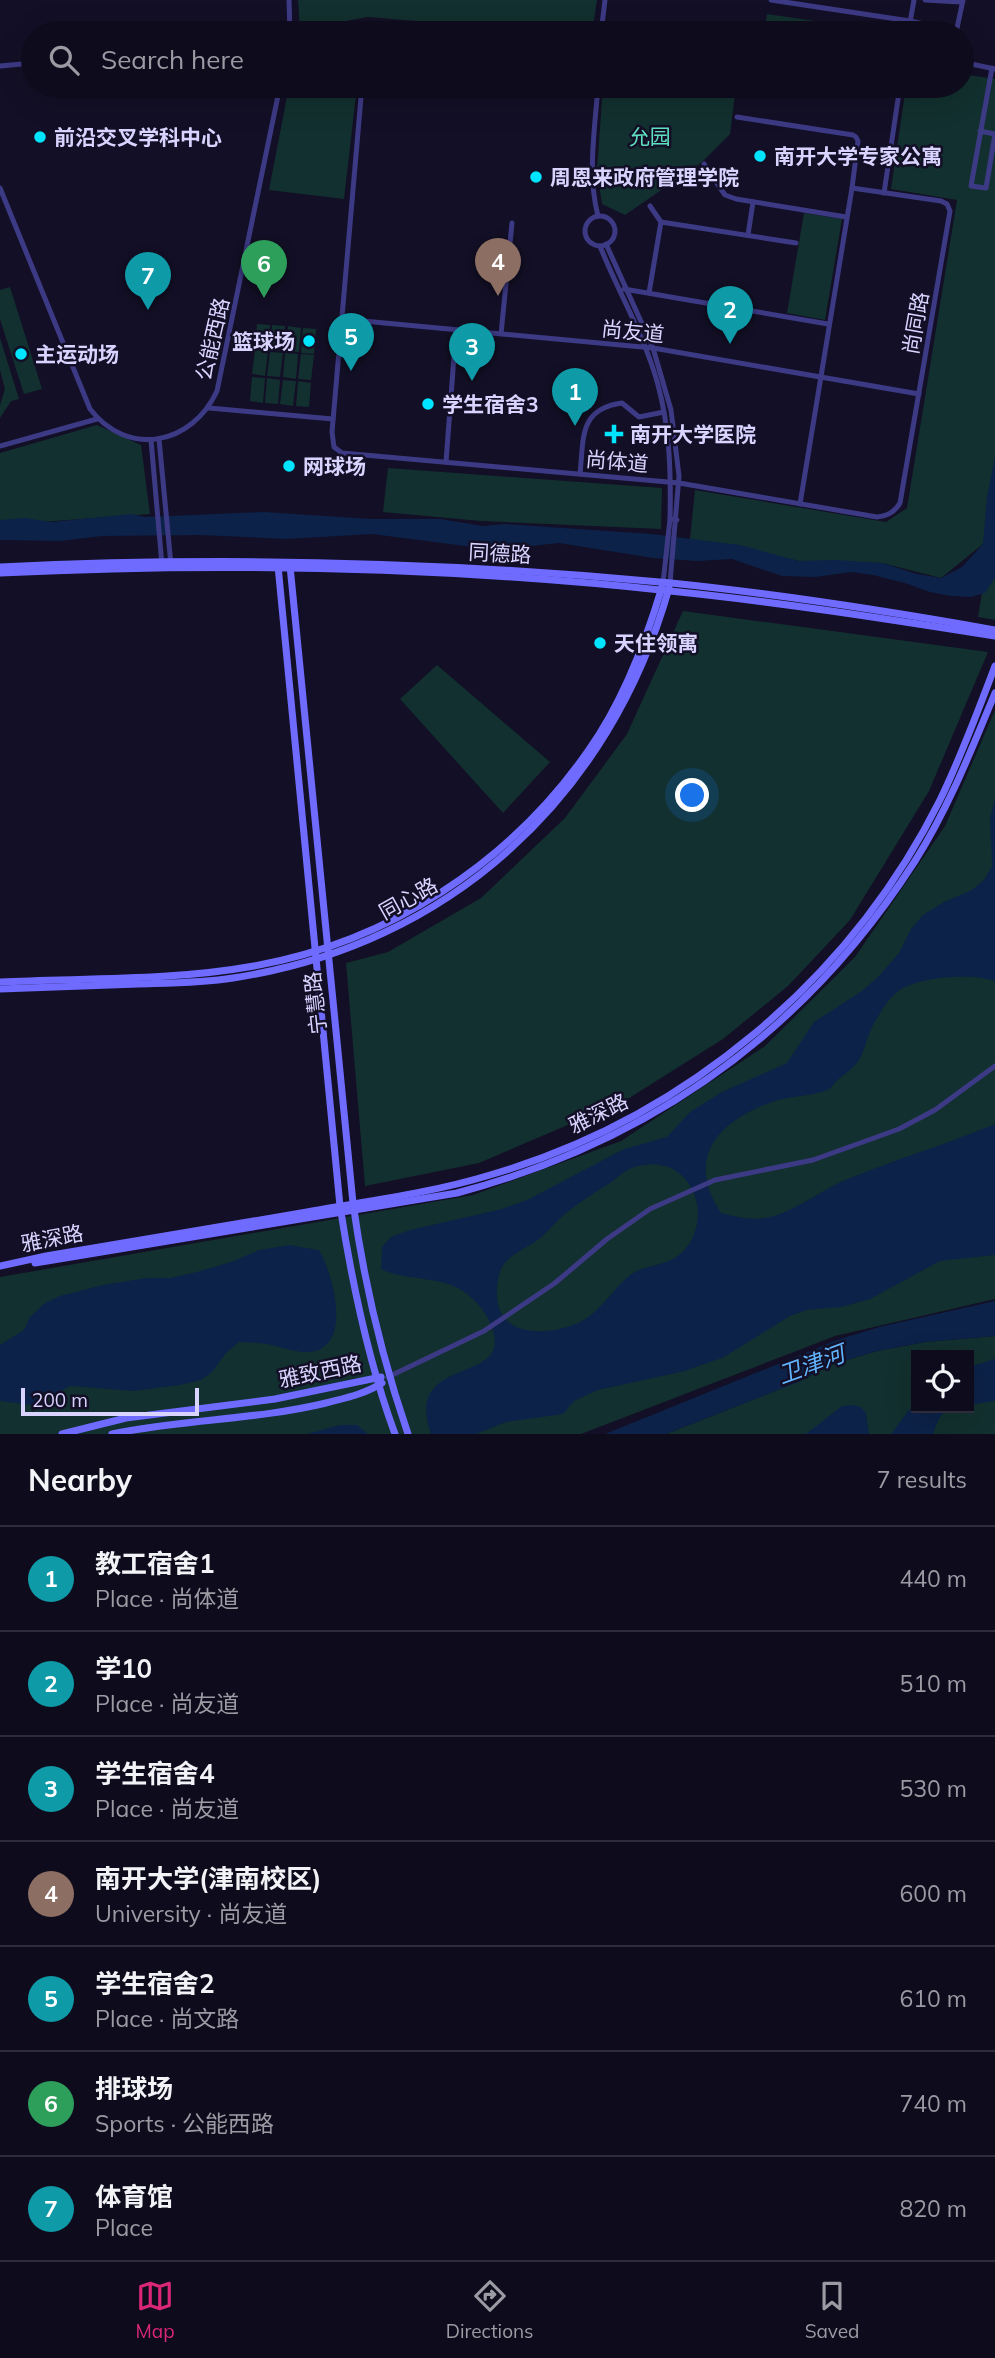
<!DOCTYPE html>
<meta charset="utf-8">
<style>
body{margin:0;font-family:Mulish,"Noto Sans SC",sans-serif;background:#1c1929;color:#f1f3f6}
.controls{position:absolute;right:21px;bottom:21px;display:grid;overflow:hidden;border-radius:0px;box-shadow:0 7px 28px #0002}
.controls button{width:63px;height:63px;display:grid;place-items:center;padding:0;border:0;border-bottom:2px solid #2e2b3b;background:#0e0b1c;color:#f1f3f6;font:35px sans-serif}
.scale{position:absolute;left:21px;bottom:18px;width:178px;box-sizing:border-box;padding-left:7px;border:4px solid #d9d4ff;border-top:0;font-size:19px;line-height:24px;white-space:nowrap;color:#d9d4ff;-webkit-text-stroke:5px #130f26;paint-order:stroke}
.you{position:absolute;left:693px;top:796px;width:24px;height:24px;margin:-18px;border:5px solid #fff;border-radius:50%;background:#1a73e8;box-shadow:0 0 0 10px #1a73e833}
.badge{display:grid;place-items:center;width:46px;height:46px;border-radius:50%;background:#db2777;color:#fff;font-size:23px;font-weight:700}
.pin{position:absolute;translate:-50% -58px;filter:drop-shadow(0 2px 4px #0008)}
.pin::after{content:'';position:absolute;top:37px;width:24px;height:21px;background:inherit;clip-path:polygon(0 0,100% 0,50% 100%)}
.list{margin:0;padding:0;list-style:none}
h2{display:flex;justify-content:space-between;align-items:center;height:91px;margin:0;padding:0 28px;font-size:30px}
h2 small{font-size:23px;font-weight:400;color:#9b9ba3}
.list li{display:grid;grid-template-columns:46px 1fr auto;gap:21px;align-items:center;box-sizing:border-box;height:105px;padding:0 28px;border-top:2px solid #2e2b3b}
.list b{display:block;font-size:26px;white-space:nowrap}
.list p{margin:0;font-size:23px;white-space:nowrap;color:#9b9ba3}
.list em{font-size:23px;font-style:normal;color:#9b9ba3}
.icon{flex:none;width:38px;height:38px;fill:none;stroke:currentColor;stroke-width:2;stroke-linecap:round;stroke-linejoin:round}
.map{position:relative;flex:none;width:995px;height:1434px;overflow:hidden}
.search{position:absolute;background:#0e0b1c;box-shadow:0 7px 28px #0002;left:21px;right:21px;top:21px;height:77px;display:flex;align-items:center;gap:18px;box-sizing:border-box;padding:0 24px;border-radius:38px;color:#9b9ba3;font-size:26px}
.sheet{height:826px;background:#0e0b1c}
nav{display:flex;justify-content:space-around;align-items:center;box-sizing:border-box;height:98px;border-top:2px solid #2e2b3b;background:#0e0b1c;font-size:19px;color:#9b9ba3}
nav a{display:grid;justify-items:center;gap:4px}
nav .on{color:#db2777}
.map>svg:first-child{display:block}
.green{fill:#12302f;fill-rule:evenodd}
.water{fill:#0c2248;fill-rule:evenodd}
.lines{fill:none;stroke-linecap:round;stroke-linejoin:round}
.street{stroke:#3d3a85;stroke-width:5}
.secondary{stroke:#6f6bff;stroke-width:7}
.poi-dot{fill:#00e5ff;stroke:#130f26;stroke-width:2.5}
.labels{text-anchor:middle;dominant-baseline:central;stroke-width:5;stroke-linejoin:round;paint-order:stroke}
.park-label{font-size:21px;fill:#5fe0c0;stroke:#130f26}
.poi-label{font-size:21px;font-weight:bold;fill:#d9d4ff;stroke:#130f26;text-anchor:start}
.street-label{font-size:21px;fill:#d9d4ff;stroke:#130f26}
.water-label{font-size:23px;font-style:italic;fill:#62b6ff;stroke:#130f26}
</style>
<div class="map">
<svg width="995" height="1434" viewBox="0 0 995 1434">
<rect width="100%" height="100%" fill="#130f26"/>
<g class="green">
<polygon points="298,0 597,0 592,33 560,33 368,17 300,29"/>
<polygon points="767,14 897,33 764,33"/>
<polygon points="962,74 995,79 995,469 983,544 941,578 882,563 799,561 690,539 695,490 886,522 907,508 957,200 891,189 906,86 962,86"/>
<polygon points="289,86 357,86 344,199 269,190"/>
<polygon points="603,86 736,86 730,134 702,162 625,215 602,204 597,170"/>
<polygon points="804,213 842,219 825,320 787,313"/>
<polygon points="10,287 42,389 24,394 0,319 0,290"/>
<polygon points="257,324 270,325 268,349 255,348"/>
<polygon points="272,325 285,326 283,351 270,349"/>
<polygon points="288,326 301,328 299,352 286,351"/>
<polygon points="303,328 316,329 314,354 301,353"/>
<polygon points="0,338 19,399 11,401 0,418 0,405 5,389 0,370"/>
<polygon points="255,350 268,351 265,376 252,374"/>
<polygon points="270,352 283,353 280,377 267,376"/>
<polygon points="285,353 298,354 296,379 283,377"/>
<polygon points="301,354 314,355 311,380 298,379"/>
<polygon points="252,377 265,378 263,403 250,401"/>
<polygon points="267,378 280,380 278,404 265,403"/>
<polygon points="283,380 296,381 293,406 280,404"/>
<polygon points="298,381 311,383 309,407 296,406"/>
<polygon points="97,425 141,445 150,514 0,525 0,453"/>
<polygon points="388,468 662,488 661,529 481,521 383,512"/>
<polygon points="995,515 995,620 978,617"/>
<polygon points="683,611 988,652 929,791 850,920 788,986 723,1039 626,1100 479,1163 365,1186 346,963 388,952 481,898 565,818 627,734"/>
<polygon points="437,665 550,762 503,813 400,699"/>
<polygon points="995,710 995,1299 835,1336 581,1434 0,1434 0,1277 473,1195 621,1141 765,1046 855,957 945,826"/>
<path d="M995 1336V1434H666L800 1381 830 1365 877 1351 925 1342ZM916 1355H969V1408H916Z"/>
</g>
<g class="water">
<polygon points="995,457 995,578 985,593 971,597 951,596 930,592 905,583 873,575 851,572 815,577 782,576 732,559 697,561 653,558 559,543 522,547 473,547 372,534 286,539 200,535 102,536 60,541 0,540 0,520 25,518 52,522 131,514 145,517 264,512 372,519 440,519 483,526 505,524 652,534 740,545 799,561 835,560 882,563 917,574 941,578 962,567 983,544 987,496"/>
<path d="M995 799V981C971 973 916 976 896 993 887 1000 880 1014 874 1023 867 1036 865 1052 857 1063 849 1073 837 1078 830 1089 812 1097 791 1095 772 1102 717 1122 685 1158 721 1213 737 1217 753 1221 770 1217 795 1211 818 1192 843 1181 893 1160 945 1145 995 1124V1255L940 1261 870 1299 841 1307 807 1310 790 1316 724 1357 685 1371 598 1390 574 1401 563 1414 506 1422 476 1434H431C402 1353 514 1386 492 1328 487 1314 479 1303 467 1294 444 1275 407 1282 381 1269L382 1247 391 1237 410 1230 502 1209 529 1199 624 1149 667 1137 690 1112 722 1092 787 1063 814 1022 862 991 879 976 899 953 911 929 923 915 944 902 972 890 984 880 992 866 990 818ZM653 1164C659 1165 667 1166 673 1169 704 1187 706 1233 679 1255 664 1267 645 1264 630 1275 613 1289 600 1312 580 1322 550 1336 497 1339 497 1294 497 1285 498 1272 504 1264 512 1253 529 1247 539 1239 549 1231 556 1221 566 1213 580 1202 595 1192 610 1183 617 1178 624 1171 632 1168 638 1165 646 1165 653 1164Z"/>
<path d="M289 1245 319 1250C333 1273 354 1349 309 1352 294 1353 280 1346 266 1344 257 1342 248 1343 239 1342L226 1353 212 1372 201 1380 180 1385 133 1391 71 1386 30 1405 0 1401V1345L24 1330 30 1317 45 1303 60 1296 103 1285 147 1278H170L197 1272 234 1261 259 1250Z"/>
<polygon points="995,1301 995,1336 925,1342 877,1351 830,1365 801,1381 666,1434 605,1434 837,1340 879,1327"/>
<polygon points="995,1359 995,1401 969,1405 969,1367"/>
<polygon points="852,1405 861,1407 866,1413 869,1434 806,1434 842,1406"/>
<path d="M916 1406V1408H953C939 1413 938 1421 933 1434H891L909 1410Z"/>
<polygon points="340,1425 357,1425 368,1434 307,1434"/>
</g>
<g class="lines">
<g class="street">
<polyline points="289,0 290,33"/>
<polyline points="771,0 910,21 957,31"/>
<polyline points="925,0 962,2"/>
<polyline points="318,33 367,25 479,33"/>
<polyline points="601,33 605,0"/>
<polyline points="908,33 914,0"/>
<polyline points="956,33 963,0"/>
<polyline points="962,62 995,69"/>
<polyline points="0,66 33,63"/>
<path d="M362 86 332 432 334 447 342 453 679 483 877 517C888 516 895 512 900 503L950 211 947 204 941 201 852 188"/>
<path d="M598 86C595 129 587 174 598 216"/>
<polyline points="737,117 853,135 856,137 858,141 852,188 800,504"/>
<polyline points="980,131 995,134 986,188 971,186 992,68"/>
<polyline points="704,164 725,195 736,199 846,217"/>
<path d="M0 188 90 409C128 458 192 445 217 391L280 86"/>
<polyline points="884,193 900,86"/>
<circle cx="600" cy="231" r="15"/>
<polyline points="661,222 796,243"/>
<polyline points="748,235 753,202"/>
<polyline points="606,244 653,348 671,410 679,476 670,583"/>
<path d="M600 246C618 292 645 336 658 385 670 429 671 474 670 519L677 520"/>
<polyline points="624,289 828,324"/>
<polyline points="649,293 661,222 650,206"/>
<polyline points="342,319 653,348 919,394"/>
<polyline points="501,334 512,223"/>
<polyline points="209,408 333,419"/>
<polyline points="159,439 171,565"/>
<polyline points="151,440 162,565"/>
<polyline points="0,446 97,419"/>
<polyline points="446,462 456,330"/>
<path d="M580 474C584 439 578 409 622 403L639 417 664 412"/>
<polyline points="663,583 670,519"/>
<polyline points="388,1377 484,1331 555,1283 607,1239 650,1209 715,1180 813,1160 899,1129 935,1110 995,1066"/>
</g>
<g class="secondary">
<path d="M278 566 340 1206C352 1283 368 1361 395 1434"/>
<path d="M290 566 353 1203C364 1283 382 1358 408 1434"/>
<path d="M0 567C223 556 448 562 671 583 779 594 888 611 995 630"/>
<path d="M0 573C223 562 448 567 670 591 779 602 887 619 995 636"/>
<path d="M0 982C84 978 171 981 254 966 389 942 510 863 588 751 623 702 645 644 662 587"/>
<path d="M0 989C46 987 92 986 138 984 169 983 201 983 233 978 450 945 610 797 669 588"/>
<path d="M35 1263 457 1193C653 1141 805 1032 915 861 948 809 971 751 995 693"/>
<path d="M0 1266 46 1256C133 1241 220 1226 307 1212 368 1201 431 1193 490 1175 684 1119 850 980 940 800 961 757 978 711 995 666"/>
<polyline points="62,1434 126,1418 275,1399 381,1377"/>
<path d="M112 1434C183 1419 256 1420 326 1403 345 1398 365 1394 382 1383"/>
</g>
</g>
<g class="poi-dot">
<circle cx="40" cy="137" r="7"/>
<circle cx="760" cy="156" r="7"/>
<circle cx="536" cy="177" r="7"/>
<circle cx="309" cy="341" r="7"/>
<circle cx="21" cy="354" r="7"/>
<circle cx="428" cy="404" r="7"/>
<path d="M610.5 423.5h7v7h7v7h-7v7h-7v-7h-7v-7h7z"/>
<circle cx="289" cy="466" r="7"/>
<circle cx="600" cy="643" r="7"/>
</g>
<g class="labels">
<g class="park-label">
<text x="650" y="136">允园</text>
</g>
<g class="poi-label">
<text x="54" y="137">前沿交叉学科中心</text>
<text x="774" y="156">南开大学专家公寓</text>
<text x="550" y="177">周恩来政府管理学院</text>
<text x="295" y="341" text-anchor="end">篮球场</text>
<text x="35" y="354">主运动场</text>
<text x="442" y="404">学生宿舍3</text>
<text x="630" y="434">南开大学医院</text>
<text x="303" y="466">网球场</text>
<text x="614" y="643">天住领寓</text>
</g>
<g class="street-label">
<text transform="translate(915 323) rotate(-80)">尚同路</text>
<text transform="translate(633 331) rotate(6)">尚友道</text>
<text transform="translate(212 339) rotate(-77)">公能西路</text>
<text transform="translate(617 461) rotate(5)">尚体道</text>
<text transform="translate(500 553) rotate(3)">同德路</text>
<text transform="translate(408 898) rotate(-29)">同心路</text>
<text transform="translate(315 1003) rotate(-96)">宁慧路</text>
<text transform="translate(598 1113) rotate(-26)">雅深路</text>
<text transform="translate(52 1238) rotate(-11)">雅深路</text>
<text transform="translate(320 1371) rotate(-12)">雅致西路</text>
</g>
<g class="water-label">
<text transform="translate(811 1364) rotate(-20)">卫津河</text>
</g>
</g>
</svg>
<div class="controls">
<button><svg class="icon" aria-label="locate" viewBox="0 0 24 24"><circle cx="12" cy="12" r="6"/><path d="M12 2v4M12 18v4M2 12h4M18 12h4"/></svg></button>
</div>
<div class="scale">200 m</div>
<div class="you"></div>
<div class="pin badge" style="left:575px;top:426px;background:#0f9aa8">1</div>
<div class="pin badge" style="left:730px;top:344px;background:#0f9aa8">2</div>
<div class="pin badge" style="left:472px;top:381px;background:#0f9aa8">3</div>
<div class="pin badge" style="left:498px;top:296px;background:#8d6e63">4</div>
<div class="pin badge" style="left:351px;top:371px;background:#0f9aa8">5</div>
<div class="pin badge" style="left:264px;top:298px;background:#2e9e5b">6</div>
<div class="pin badge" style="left:148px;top:310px;background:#0f9aa8">7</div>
<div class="search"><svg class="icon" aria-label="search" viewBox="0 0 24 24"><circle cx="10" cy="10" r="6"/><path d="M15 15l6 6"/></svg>Search here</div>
</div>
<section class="sheet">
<h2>Nearby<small>7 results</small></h2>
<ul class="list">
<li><span class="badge" style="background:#0f9aa8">1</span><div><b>教工宿舍1</b><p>Place · 尚体道</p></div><em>440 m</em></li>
<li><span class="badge" style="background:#0f9aa8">2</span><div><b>学10</b><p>Place · 尚友道</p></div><em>510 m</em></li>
<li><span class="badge" style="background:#0f9aa8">3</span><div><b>学生宿舍4</b><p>Place · 尚友道</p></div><em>530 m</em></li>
<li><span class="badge" style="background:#8d6e63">4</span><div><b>南开大学(津南校区)</b><p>University · 尚友道</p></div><em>600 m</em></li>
<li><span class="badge" style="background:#0f9aa8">5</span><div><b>学生宿舍2</b><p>Place · 尚文路</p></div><em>610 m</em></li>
<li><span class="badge" style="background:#2e9e5b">6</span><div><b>排球场</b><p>Sports · 公能西路</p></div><em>740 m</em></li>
<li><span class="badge" style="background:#0f9aa8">7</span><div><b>体育馆</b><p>Place</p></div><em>820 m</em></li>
</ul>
</section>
<nav>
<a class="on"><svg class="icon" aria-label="map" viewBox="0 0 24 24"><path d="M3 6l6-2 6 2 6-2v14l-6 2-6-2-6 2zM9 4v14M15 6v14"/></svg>Map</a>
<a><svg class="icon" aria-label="directions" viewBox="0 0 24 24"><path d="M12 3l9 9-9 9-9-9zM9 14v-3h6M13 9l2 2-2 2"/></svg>Directions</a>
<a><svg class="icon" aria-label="saved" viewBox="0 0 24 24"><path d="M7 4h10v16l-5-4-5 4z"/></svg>Saved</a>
</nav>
